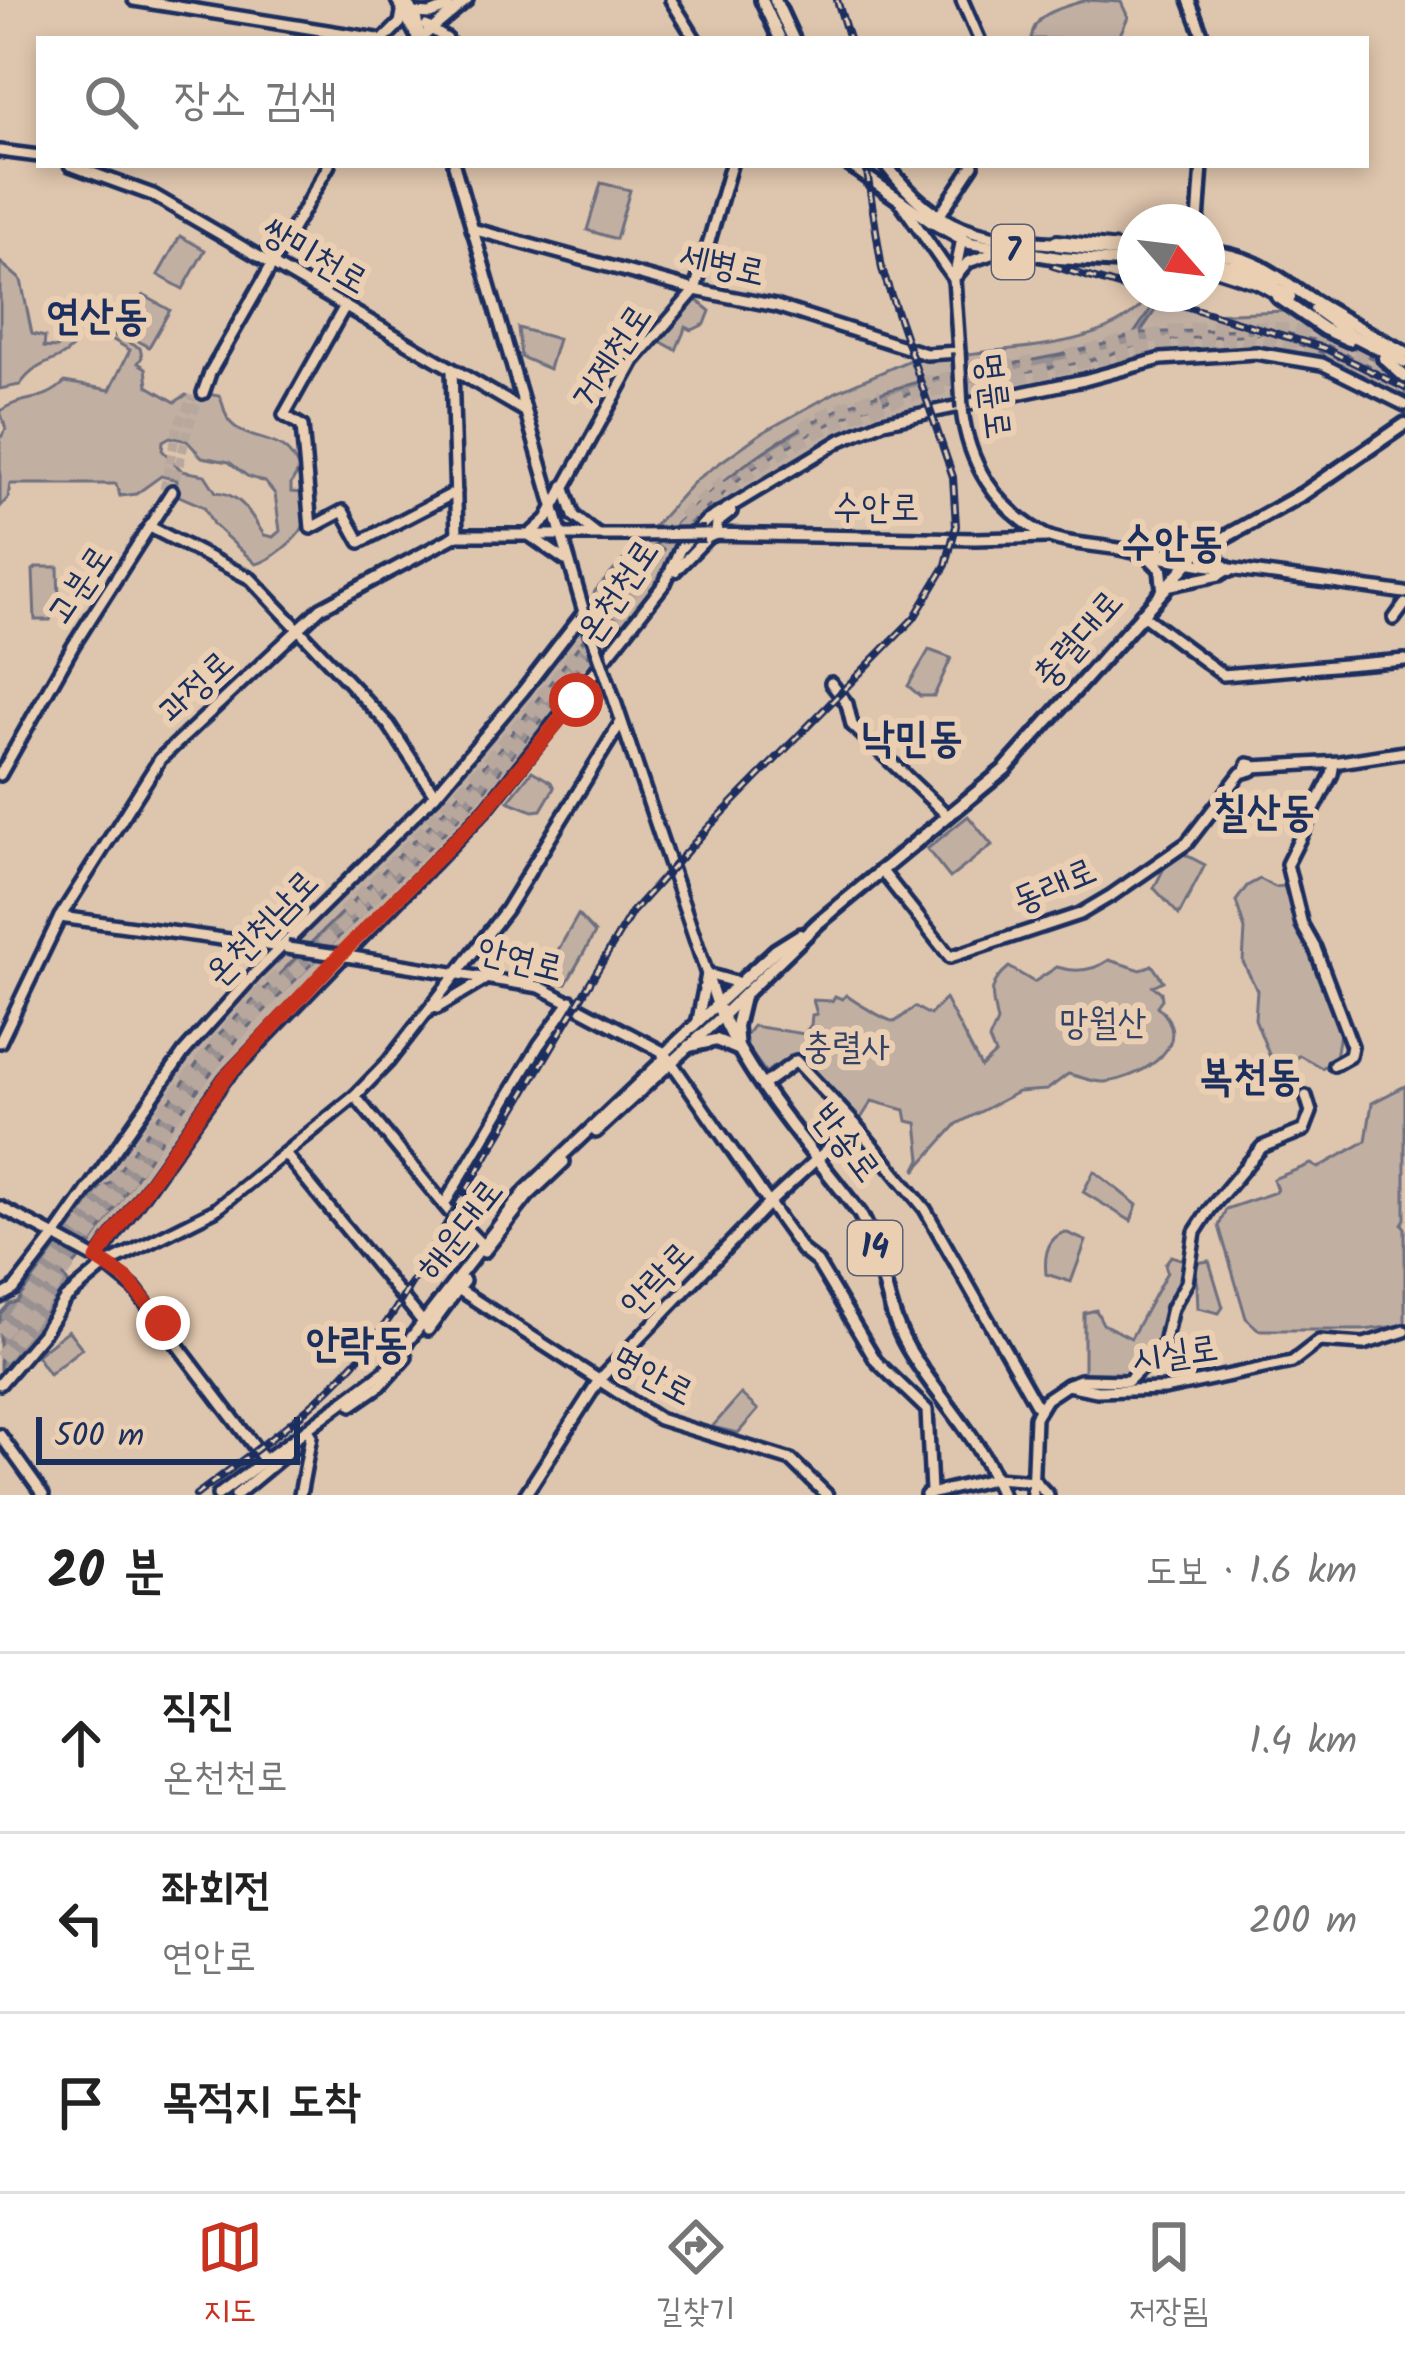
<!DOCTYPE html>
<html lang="ko">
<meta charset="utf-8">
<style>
body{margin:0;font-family:Kalam,"Poor Story",sans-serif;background:#f2f2f2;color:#222}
.compass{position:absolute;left:1117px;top:204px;width:108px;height:108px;border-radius:50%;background:#fff;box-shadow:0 6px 18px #0003;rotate:118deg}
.scale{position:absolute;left:36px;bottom:30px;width:264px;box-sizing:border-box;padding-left:12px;border:6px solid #1b2f5e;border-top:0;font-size:33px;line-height:42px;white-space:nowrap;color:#1b2f5e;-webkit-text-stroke:9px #eacfb2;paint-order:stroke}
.stop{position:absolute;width:36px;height:36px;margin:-27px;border:9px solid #c8321e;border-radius:50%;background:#fff}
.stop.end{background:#c8321e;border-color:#fff;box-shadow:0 3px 12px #0008}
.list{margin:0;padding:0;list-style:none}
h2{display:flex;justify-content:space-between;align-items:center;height:156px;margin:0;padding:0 48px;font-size:51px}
h2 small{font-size:39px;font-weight:400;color:#767676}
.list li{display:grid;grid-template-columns:78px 1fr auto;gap:36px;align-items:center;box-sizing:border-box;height:180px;padding:0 48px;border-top:3px solid #e0e0e0}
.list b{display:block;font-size:45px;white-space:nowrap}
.list p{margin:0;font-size:39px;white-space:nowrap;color:#767676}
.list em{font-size:39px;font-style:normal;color:#767676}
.icon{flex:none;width:66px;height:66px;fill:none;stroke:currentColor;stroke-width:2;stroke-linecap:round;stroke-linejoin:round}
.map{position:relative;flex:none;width:1405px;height:1495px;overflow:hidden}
.search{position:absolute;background:#fff;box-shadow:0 6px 18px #0003;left:36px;right:36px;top:36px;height:132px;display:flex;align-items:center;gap:30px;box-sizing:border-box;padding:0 42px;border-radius:0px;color:#767676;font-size:45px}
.sheet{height:696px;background:#fff}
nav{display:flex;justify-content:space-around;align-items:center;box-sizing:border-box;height:168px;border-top:3px solid #e0e0e0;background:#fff;font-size:33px;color:#767676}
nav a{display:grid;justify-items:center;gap:6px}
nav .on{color:#c8321e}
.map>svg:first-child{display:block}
.green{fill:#c1afa2;stroke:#6e6f80;stroke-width:3;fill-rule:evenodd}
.water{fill:#989091;stroke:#66697d;stroke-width:3}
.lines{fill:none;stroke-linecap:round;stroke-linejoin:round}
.secondary-tunnel{stroke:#b7a79d;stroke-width:9;stroke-dasharray:9 4.5;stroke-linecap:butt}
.highway-tunnel{stroke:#b7a79d;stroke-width:14;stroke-dasharray:14 7;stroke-linecap:butt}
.secondary-casing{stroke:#1b2f5e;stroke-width:18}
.primary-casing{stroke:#1b2f5e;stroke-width:20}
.highway-casing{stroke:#1b2f5e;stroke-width:22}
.secondary{stroke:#eacfb2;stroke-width:9}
.primary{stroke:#eacfb2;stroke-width:10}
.highway{stroke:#eacfb2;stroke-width:14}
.rail-casing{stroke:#1b2f5e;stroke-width:8}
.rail{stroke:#eacfb2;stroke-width:3;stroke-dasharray:9;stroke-linecap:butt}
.secondary-bridge-casing{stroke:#1b2f5e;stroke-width:18;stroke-linecap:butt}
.secondary-bridge{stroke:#eacfb2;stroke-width:9}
.route{stroke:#c8321e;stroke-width:15}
.labels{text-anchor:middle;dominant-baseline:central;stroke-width:12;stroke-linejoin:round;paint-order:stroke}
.shield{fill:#eacfb2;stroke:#595f77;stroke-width:3}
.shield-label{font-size:33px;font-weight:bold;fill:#1b2f5e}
.street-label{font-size:36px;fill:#1b2f5e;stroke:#eacfb2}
.park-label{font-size:36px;fill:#344268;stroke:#eacfb2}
.quarter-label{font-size:42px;font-weight:bold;fill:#1b2f5e;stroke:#eacfb2}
</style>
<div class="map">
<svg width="1405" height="1495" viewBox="0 0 1405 1495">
<rect width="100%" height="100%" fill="#dec5ad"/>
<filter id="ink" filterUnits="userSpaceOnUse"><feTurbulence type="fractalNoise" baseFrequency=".00833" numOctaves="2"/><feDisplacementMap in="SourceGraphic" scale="24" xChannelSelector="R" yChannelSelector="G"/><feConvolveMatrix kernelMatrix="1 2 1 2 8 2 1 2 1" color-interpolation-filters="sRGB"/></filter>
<g filter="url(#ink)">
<g class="green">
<path d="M1086 0 1121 2 1128 17 1118 39H1031C1034 11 1063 8 1086 0Z"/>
<polygon points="601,183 630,190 616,239 587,230"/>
<polygon points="180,236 205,250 183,289 158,275"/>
<path d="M0 262 21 280 32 334 45 337 44 347 57 348 65 341 74 346C57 365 39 358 20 385L0 389Z"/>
<path d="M1151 294H1173L1168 303 1206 314 1287 311 1375 360 1387 373 1405 382V401L1300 356 1189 355 969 401 967 354C1025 346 1114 347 1151 294Z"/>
<polygon points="143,295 170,310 149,347 122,332"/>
<polygon points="694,298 710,311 705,324 692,330 686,327 676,350 656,339"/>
<polygon points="518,328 558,339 549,369 521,357"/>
<path d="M111 334 140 348 142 357 138 363 146 368 148 386 175 402 186 395 194 399 208 394 219 396C224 403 224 415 230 422 251 446 285 431 299 470L291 484V492L303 493C303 503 307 516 304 525 298 539 270 561 256 564L213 524 204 507 177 495V480L161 476 136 494 120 496 116 484H10L8 498 0 507V439L6 429 0 411C23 395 42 404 65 382L110 390 130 350 110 338ZM170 437 187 441 202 457 229 462 247 476 265 482 275 494 280 531 273 537 264 535C251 515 242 494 216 492L205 475 182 471 162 450 163 441Z"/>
<polygon points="953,354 955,404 878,421 729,510 698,539 602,648 588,609 595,591 696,480 760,434 838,391 919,356"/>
<polygon points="37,567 58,567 59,604 50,620 35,620 33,570"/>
<path d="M579 625 592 662C540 765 425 867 344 950L291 942 461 773Z"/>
<polygon points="929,650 951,658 934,696 920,696 908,686"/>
<polygon points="532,771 551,782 554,788 541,810 533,811 508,801"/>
<polygon points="968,816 992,845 950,878 927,849"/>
<polygon points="1184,854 1205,865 1179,915 1154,888 1165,866"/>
<polygon points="1260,879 1275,887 1284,886 1299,928 1313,953 1324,993 1340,1033 1336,1058 1322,1068 1299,1055 1292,1064 1270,1057 1255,1019 1257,990 1243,962 1245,930 1236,901 1247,886"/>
<polygon points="578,915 595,933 566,984 541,980"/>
<polygon points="282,951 332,960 223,1077 101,1247 93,1249 64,1233 187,1053"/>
<path d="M1109 960 1141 970 1152 965 1163 981 1153 986 1161 992 1162 999 1157 1006C1199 1043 1143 1078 1105 1082 1094 1083 1079 1076 1068 1074L1047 1090 1018 1092 957 1124 915 1171 921 1159 917 1123 907 1121 905 1110 872 1101 860 1120 797 1058 778 1071 774 1066 766 1073 744 1043 743 1039 753 1026 804 1034 811 1025 812 1015 817 1014 813 1000 832 1001 835 996 842 999 846 995C855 1002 885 1020 895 1022L915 1007 930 1015 945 999 981 1067 995 1054 989 1040 997 1022C992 996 986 986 1009 967L1034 982 1057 967C1076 973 1093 971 1109 960Z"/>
<polygon points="1405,1086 1405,1219 1402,1224 1405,1228 1405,1325 1364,1330 1259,1330 1246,1318 1219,1226 1226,1209 1273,1193 1277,1190 1273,1179 1311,1164 1318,1168 1366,1141 1372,1103"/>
<polygon points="1094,1171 1137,1205 1131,1221 1083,1192"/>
<path d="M1065 1232 1086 1241 1071 1282 1046 1274C1044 1256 1047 1238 1065 1232Z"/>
<path d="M1171 1256 1184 1260C1184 1295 1162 1365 1123 1375 1111 1378 1096 1376 1084 1375V1313L1096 1310 1103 1324 1131 1338 1167 1272 1165 1264Z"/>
<polygon points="1209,1261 1223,1307 1219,1313 1198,1308 1196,1263"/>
<polygon points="68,1330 82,1348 49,1374 36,1355"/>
<polygon points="741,1394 758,1410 738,1433 712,1427"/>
</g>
<path class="water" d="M1161 294H1166L1140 333 1268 328 1321 342 1373 367 1372 371 1268 333 1149 341 1090 361 936 386 865 407 805 436 747 472 665 547 545 716 474 803 243 1032 178 1115 87 1250 64 1277 69 1285 67 1291 0 1375V1314L9 1304 17 1302 95 1193 110 1183 217 1036 436 819 501 747 656 545C732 463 825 401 935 378 1001 364 1068 358 1133 335Z"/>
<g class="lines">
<g class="secondary-tunnel">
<polyline points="164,489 178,425 193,396"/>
<path d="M172 491C183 458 185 423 203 393"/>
<polyline points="697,1033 724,1008"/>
</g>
<g class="highway-tunnel">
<polyline points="1288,297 1333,329"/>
<path d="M1067 357C1143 336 1226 315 1304 334 1337 342 1368 360 1400 370"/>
<polyline points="919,384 1033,363"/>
<polyline points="802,429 832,412 881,395"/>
<polyline points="682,518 724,482"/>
<path d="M343 914C430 829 511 742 583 644"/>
<path d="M0 1334C99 1219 170 1081 280 975"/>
<path d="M0 1358C84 1252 152 1131 242 1029 320 940 412 865 490 777 553 707 600 628 658 555 716 482 833 411 923 392 960 384 997 380 1033 373 1109 357 1184 332 1262 341 1312 347 1356 376 1405 382"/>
</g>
<g class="secondary-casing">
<g id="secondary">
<polyline points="134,0 377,39"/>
<polyline points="397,0 418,39"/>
<polyline points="406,0 417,21 419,34"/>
<polyline points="671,0 695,39"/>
<polyline points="962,0 979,39"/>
<polyline points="1189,0 1204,39"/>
<polyline points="413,13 430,14 448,7"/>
<polyline points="426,26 447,39"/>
<polyline points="384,39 400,23 402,12"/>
<polyline points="420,39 467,0"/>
<polyline points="0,151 39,156"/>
<polyline points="70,165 153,195 523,410"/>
<polyline points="901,203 953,278"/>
<polyline points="939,216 973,165"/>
<polyline points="1198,222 1202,165"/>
<polyline points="472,229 695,290 776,306 926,354 959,352 954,279 963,233"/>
<polyline points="957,275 968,262 1000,251"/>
<polyline points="345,306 284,415 302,426 311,528 343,511 360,542 456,492"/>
<polyline points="452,369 457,535"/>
<polyline points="203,393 210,373 329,165"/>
<path d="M962 409C968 463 995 507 1043 534 1061 544 1102 545 1124 550 1217 570 1311 579 1405 593"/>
<polyline points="564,486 574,516 597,534"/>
<polyline points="150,527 251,579 389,725 435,795"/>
<polyline points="705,534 975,539 1047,537"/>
<polyline points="1155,555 1214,543"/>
<polyline points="565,560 529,535 547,519 634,361 695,290 731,165"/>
<polyline points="675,571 707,538 716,534 717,523 731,512"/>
<polyline points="1166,586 1219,575 1227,570"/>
<polyline points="1141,614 1223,675 1405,660"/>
<polyline points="1394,619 1405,604"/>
<polyline points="831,683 847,704 852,725 948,816"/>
<polyline points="609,684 717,1004 663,1055"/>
<polyline points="1334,763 1332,774 1287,864 1302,925 1315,948 1352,1046 1350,1056 1334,1065"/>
<polyline points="1253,767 1340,762 1405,752"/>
<polyline points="0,775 73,646 172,491"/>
<polyline points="881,870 950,957 1080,914 1112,895 1187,843 1241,773 1252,770 1253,765 1248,764 1246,769"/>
<polyline points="60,917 281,947"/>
<polyline points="340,955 540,987 665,1053 782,1222 802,1250 817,1262 876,1361 927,1410 931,1491"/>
<polyline points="437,1008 484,980"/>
<polyline points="698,1020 707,974 739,983"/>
<polyline points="0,1042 60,917 160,759 321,608 457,535 635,535"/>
<polyline points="763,1085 796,1061 855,1124 925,1209 1038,1408"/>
<polyline points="355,1096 449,1211 484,1247"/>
<polyline points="596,1132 722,1016"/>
<polyline points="285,1154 426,1326"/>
<polyline points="444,1205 539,1045 571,1001"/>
<polyline points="0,1207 59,1238"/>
<polyline points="484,1252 528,1196 564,1162"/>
<polyline points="97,1259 225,1079 487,808 665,583 680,549 705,522 841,440 883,422 1084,380 1161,359 1256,353 1322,364 1405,405"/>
<polyline points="103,1263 135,1289 266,1462"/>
<polyline points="458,1289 659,1419 791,1460 827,1495"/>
<polyline points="0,1297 14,1289 55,1236 184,1052 256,972 435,795 523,691 584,612 454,165"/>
<polyline points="428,1330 464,1281"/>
<polyline points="0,1384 44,1332 65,1299 107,1264 215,1210 355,1096 388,1062 506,910 621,722"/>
<polyline points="1067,1385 1080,1380 1128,1381 1163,1347 1172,1308 1187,1282 1195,1232 1210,1209 1262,1147 1304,1130 1311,1112 1306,1096"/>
<polyline points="352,1405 381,1385 406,1357"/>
<polyline points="0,1435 43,1495"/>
<polyline points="218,1495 385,1371 526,1190 664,1059"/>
<polyline points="236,1495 294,1447"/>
<polyline points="300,1495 311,1436 308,1431"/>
<polyline points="525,1495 599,1380 769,1203 855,1124"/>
<polyline points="926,1495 996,1478 1035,1481 1048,1495"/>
<polyline points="1032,1495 1035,1417 1046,1399 1067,1385 1097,1391 1164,1389 1292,1362 1319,1341 1364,1344 1405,1331"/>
</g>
</g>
<g class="primary-casing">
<g id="primary">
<polyline points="762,0 780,39"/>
<polyline points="775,0 793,39"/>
<polyline points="850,165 930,221 970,243 1059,258 1135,263"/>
<path d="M886 165C939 233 978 239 1060 244"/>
<path d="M1207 252C1258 256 1278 279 1320 305 1348 322 1376 337 1405 353"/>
<polyline points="1219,264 1246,268 1275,282"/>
<polyline points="1278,297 1324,329 1349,340"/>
<polyline points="1315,309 1350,334 1405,362"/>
<polyline points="1384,358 1405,377"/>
<polyline points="1218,541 1214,560 1230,570"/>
<polyline points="1147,555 1161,569 1163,588"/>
<path d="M800 935 776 950 717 1004C749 1082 810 1148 860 1214 883 1255 884 1306 907 1346 935 1396 983 1439 1001 1495"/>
<polyline points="722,1016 818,923 1005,769 1197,553 1303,494 1405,424"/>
<polyline points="689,1046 716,1040 738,1049 736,1026 743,997"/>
</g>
</g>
<g class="highway-casing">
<g id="highway">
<polyline points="1057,243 1135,252"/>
<polyline points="1210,265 1259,281 1288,297"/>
</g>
</g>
<use href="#secondary" class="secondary"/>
<use href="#primary" class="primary"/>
<use href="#highway" class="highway"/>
<g class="rail-casing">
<g id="rail">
<polyline points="837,0 849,39"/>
<polyline points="1053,266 1135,291"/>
<polyline points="1145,294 1324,348 1405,388"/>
<path d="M196 1495C273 1437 349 1386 400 1302L632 912 708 828 914 618 946 565 956 526 953 477 882 269 866 165"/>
</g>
</g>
<use href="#rail" class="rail"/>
<g class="secondary-bridge-casing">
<g id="secondary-bridge">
<polyline points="959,352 962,409"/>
<polyline points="635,535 705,534"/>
<polyline points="584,612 609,684"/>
<polyline points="287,948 338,955"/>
<polyline points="60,1239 93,1257"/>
</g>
</g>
<use href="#secondary-bridge" class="secondary-bridge"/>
</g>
</g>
<g class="lines" filter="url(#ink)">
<polyline class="route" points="163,1323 127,1279 97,1259 105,1246 225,1078 340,955 485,810 576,700"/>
</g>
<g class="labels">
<g class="shield">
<rect x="992" y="225" width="42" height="54" rx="9"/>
<rect x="848" y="1221" width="54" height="54" rx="9"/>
</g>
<g class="shield-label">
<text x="1013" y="252">7</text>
<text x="875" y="1248">14</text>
</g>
<g class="street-label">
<text transform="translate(314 257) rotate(30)">쌍미천로</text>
<text transform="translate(722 266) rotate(13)">세병로</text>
<text transform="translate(612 357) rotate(-56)">거제천로</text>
<text transform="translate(992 396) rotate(83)">명륜로</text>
<text x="876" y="509">수안로</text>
<text transform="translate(81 586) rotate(-56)">고분로</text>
<text transform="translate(619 592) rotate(-56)">온천천로</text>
<text transform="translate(1079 640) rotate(-49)">충렬대로</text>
<text transform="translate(197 688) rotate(-43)">과정로</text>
<text transform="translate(1055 887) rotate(-23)">동래로</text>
<text transform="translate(263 929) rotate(-46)">온천천남로</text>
<text transform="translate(520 961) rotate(14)">안연로</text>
<text transform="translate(845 1144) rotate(53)">반송로</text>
<text transform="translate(461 1230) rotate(-52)">해운대로</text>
<text transform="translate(658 1280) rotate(-46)">안락로</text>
<text transform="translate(1175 1355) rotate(-8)">시실로</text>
<text transform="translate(652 1377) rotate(28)">명안로</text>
</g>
<g class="park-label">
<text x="1103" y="1024">망월산</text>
<text x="847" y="1048">충렬사</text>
</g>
<g class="quarter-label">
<text x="97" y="317">연산동</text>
<text x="1172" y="544">수안동</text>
<text x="912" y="739">낙민동</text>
<text x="1264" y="813">칠산동</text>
<text x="1250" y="1077">복천동</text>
<text x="357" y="1345">안락동</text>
</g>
</g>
</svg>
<svg class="compass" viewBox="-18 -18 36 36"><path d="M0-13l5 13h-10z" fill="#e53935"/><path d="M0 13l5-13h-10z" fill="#767676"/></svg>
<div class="scale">500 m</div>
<div class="stop" style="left:576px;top:700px"></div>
<div class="stop end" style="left:163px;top:1323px"></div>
<div class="search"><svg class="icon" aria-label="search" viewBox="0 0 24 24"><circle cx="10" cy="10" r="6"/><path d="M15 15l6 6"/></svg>장소 검색</div>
</div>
<section class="sheet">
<h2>20 분<small>도보 · 1.6 km</small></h2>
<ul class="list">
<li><svg class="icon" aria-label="ahead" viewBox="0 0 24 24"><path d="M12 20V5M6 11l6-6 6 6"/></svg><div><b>직진</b><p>온천천로</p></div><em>1.4 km</em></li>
<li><svg class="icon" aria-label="left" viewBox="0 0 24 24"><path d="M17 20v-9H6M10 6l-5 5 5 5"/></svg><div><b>좌회전</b><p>연안로</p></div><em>200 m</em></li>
<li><svg class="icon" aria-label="arrive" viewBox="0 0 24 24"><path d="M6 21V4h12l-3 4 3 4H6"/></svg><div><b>목적지 도착</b></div></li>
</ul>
</section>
<nav>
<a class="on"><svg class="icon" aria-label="map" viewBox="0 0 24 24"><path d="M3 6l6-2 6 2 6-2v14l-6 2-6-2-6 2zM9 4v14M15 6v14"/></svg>지도</a>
<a><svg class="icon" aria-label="directions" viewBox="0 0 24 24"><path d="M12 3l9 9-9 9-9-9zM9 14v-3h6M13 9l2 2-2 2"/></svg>길찾기</a>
<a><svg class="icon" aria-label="saved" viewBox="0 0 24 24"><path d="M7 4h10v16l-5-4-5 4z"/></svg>저장됨</a>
</nav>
